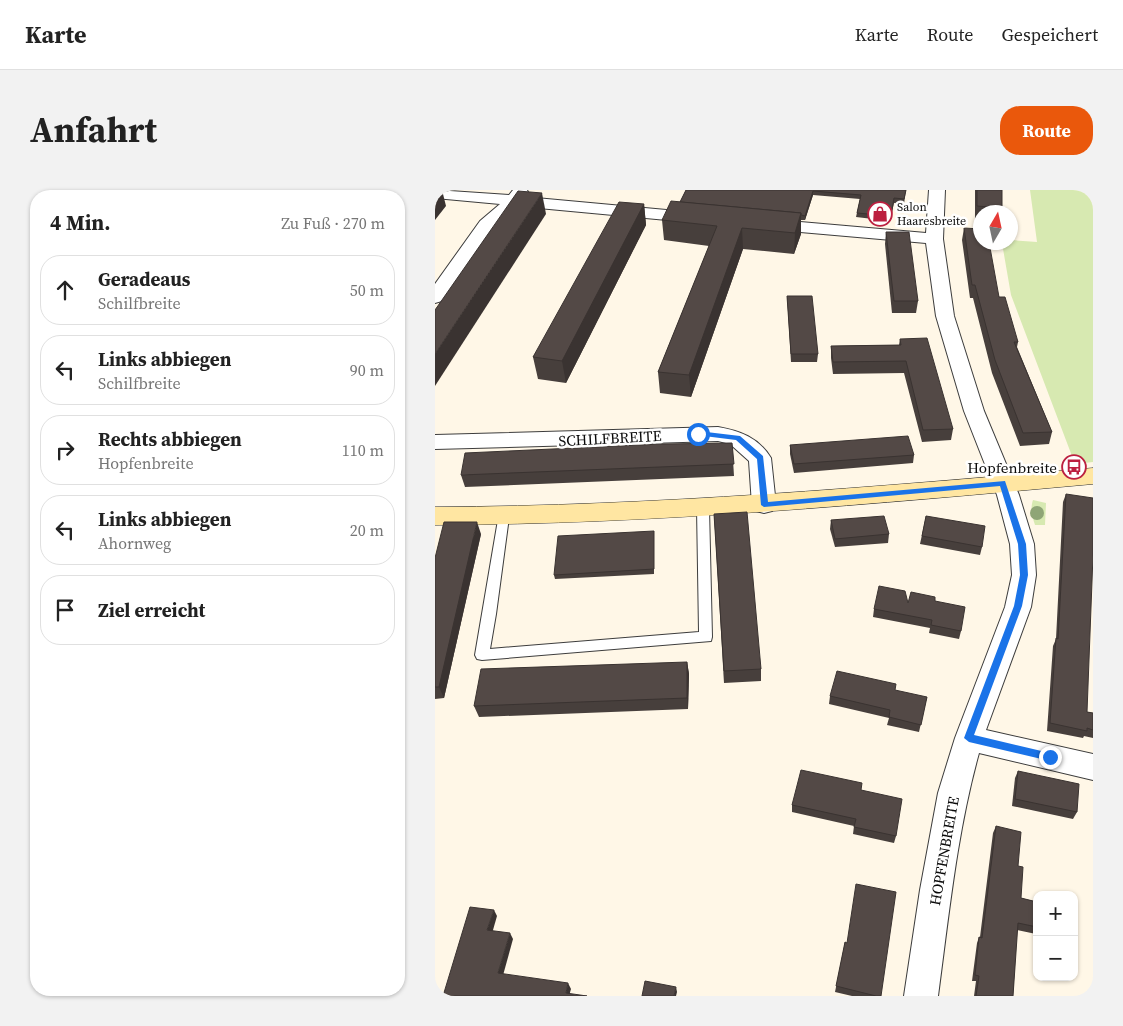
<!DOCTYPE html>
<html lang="de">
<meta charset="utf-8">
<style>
body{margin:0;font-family:"Source Serif 4",serif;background:#f2f2f2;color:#222}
.controls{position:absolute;right:15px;bottom:15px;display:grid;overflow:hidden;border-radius:10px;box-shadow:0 1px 4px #0004}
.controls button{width:45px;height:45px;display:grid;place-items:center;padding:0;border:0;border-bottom:1px solid #e0e0e0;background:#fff;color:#222;font:25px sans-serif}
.compass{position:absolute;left:538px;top:15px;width:45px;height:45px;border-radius:50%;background:#fff;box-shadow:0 1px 4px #0004;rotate:9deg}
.stop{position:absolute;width:15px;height:15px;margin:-11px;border:4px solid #1a73e8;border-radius:50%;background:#fff}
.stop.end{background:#1a73e8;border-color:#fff;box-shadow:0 1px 5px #0008}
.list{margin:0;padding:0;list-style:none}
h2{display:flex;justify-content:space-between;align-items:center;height:65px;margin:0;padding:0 20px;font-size:21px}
h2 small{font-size:16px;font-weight:400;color:#767676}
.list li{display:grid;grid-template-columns:32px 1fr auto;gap:15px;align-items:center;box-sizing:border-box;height:70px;margin:0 10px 10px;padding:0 10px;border:1px solid #e0e0e0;border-radius:20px}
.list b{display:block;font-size:19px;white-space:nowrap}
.list p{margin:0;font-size:16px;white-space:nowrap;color:#767676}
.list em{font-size:16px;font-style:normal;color:#767676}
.icon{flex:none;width:28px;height:28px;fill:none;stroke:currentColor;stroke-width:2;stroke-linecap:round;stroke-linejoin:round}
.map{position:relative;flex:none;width:658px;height:806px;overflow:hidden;border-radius:20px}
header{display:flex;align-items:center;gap:30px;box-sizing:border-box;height:70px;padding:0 25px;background:#fff;border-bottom:1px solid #e0e0e0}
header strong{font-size:24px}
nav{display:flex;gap:28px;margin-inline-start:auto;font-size:18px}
.intro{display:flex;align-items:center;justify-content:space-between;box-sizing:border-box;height:120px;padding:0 30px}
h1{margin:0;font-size:35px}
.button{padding:12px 22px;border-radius:20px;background:#ea580c;color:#fff;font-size:18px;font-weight:700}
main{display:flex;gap:30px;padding:0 30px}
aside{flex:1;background:#fff;border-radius:20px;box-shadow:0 1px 4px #0004}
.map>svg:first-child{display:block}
.green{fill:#d7e9b1}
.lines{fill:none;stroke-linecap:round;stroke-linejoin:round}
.lane-casing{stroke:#3d3d3d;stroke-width:2}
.street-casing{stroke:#3d3d3d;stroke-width:2}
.secondary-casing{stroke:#2c2c2c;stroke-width:1}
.lane{fill:#fff;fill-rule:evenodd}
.street{fill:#fff;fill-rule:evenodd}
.secondary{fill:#ffe6a2;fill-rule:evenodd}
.tree{fill:#8fa576}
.wall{fill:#473f3c}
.shaded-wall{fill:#3a3331}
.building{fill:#534946;stroke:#3a3331}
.route{fill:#1a73e8}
.labels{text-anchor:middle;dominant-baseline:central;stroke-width:5;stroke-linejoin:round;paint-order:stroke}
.far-poi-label{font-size:12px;fill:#0a0a0a;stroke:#fff;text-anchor:start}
.street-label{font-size:15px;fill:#0a0a0a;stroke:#fff}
.poi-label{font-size:15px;fill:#0a0a0a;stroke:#fff;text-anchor:end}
</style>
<header>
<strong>Karte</strong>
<nav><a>Karte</a><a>Route</a><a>Gespeichert</a></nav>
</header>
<div class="intro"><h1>Anfahrt</h1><a class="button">Route</a></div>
<main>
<aside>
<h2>4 Min.<small>Zu Fuß · 270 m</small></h2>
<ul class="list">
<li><svg class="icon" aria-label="ahead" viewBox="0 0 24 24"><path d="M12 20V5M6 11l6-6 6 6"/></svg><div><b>Geradeaus</b><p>Schilfbreite</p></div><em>50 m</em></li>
<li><svg class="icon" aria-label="left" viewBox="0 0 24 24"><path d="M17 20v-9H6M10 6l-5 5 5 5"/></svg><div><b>Links abbiegen</b><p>Schilfbreite</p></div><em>90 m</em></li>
<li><svg class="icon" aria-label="right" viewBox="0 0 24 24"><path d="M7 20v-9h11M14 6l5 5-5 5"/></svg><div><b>Rechts abbiegen</b><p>Hopfenbreite</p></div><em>110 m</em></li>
<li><svg class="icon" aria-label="left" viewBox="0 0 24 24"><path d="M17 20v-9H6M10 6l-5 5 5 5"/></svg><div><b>Links abbiegen</b><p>Ahornweg</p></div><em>20 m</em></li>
<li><svg class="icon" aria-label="arrive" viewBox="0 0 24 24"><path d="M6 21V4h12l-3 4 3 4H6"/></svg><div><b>Ziel erreicht</b></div></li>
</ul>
</aside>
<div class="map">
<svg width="658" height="806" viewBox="0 0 658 806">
<rect width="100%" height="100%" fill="#fff7e7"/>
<g class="green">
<polygon points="595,0 658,0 658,272 640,274 576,105 567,53 576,52 576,50 602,52"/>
<path d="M598 310 611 313 610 335H600C597 326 595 319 598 310Z"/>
</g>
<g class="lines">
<g class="lane-casing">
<polygon id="lane" points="268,314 274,318 277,447 276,451 47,470 42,469 40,465 64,324 68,323 74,327 61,424 55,459 264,442 262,318"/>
</g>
<g class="street-casing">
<g id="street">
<polygon points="0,0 74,5 78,0 92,0 93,2 90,7 264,23 270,24 272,28 270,32 264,33 82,16 57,39 7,111 0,113 0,94 45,31 65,14 0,8"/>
<path d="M494 0H510L508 49 519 126 549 221 584 305 599 354 601 385 596 417 551 540 658 564V590L544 563C522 642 514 724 503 806H469L485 700 503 603 520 548 570 417 577 385 575 354 562 305 529 221 501 126 491 53 331 39 325 38 323 34 325 30 331 29 491 43Z"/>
<path d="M283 237C305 241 323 247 336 268L341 315 337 321 329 323 321 321 317 315 314 271 295 254 283 251 0 259V245Z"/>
</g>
</g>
<g class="secondary-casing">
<path id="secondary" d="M658 278V294C439 314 220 334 0 335V317C220 316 439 297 658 278Z"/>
</g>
<use href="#lane" class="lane"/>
<use href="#street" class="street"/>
<use href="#secondary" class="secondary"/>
</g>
<circle class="tree" cx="602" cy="323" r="7"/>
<g class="wall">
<polygon points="251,0 471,0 469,14 459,13 455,31 421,27 425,9 378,5 370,30 366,30 366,44 359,64 308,59 256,207 225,203 223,182 274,56 229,50 227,30 245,12"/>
<polygon points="540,0 567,0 567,18 566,22 546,22 546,30 540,30"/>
<polygon points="209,14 211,35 131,193 103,189 98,167"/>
<polygon points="529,38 564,107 583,152 582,157 617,242 614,254 585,256 557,183 538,108 535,108 527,50"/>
<polygon points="451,42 483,111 481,123 457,123 450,54"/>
<polygon points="352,106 383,164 382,172 356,172"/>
<polygon points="465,149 518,239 516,250 487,252 469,183 398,184 396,168 396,156 464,155"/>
<polygon points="297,253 299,286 30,297 26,285"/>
<polygon points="355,255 479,265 478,273 359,283 355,264"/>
<polygon points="631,304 652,522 658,523 658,548 649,546 648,548 612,541 618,456 621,449 628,312"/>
<polygon points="279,324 326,479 326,491 289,493"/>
<polygon points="491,326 547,357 545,365 485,354"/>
<polygon points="396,330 454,344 453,353 400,357 395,339"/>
<polygon points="219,341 219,384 120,389 119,385"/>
<polygon points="46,344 9,508 0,509 0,368"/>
<polygon points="500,411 526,441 524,449 494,443 495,438 438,427 439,419 473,413"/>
<polygon points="252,472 254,484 253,519 44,527 39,516"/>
<polygon points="395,506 492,507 484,542 452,535 454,528 394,514"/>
<polygon points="583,581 642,622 638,629 577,616 580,588"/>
<polygon points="426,600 461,646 459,653 418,644 419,636 357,622 357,615"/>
<polygon points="561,636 583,676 586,708 602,712 602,743 601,744 582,740 578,806 539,806 541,791 537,791 542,753 544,747 545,747 558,643"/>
<polygon points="410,752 446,806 417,806 400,802"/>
</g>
<g class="shaded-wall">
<polygon points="2,0 7,0 11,16 0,30 0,3"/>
<polygon points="378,1 378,5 370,30 370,26"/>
<polygon points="107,3 111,24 0,196 0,164"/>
<polygon points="209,14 211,35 131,193 127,171"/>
<polygon points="366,23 366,44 359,64 360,43"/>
<polygon points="307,38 308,59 256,207 254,185"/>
<polygon points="42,332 46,344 9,508 4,497"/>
<polygon points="252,472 254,484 253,519 252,508"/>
<polygon points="59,720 62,726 56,747 52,740"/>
<polygon points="75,743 78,749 67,789 63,783"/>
<polygon points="133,793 136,799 134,806 131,803"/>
<polygon points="241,797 242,802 241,806 239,806"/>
</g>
<g class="building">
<polygon points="251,0 471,0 469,9 459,8 456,26 422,23 426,5 378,1 370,26 366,25 366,23 245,12"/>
<polygon points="542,0 567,0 567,18 542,16"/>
<polygon points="83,1 107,3 0,164 0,120"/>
<polygon points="236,11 366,23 360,43 307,38 254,185 223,182 282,36 227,30"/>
<polygon points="184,12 209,14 127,171 98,167"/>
<polygon points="529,38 546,39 546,52 554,52 564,107 570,107 583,152 579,152 617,242 588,243 560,170 540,95 537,95"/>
<polygon points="451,42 474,42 483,111 459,111"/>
<polygon points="352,106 377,106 383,164 356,164"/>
<polygon points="492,148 518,239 488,240 471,171 398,172 396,156 466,155 465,149"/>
<polygon points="473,246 479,265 359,274 355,255"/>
<polygon points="297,253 299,274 26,285 30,263 227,254"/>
<polygon points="631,304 658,308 658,365 652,522 658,523 658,540 652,538 652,541 615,533 621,448 623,449"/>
<polygon points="312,322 326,479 289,481 279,324"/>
<polygon points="449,326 454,344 400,349 396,330"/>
<polygon points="491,326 550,336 547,357 487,346"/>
<polygon points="9,332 42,332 4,497 0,497 0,368"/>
<polygon points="219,341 219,379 119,385 123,346"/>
<polygon points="444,396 470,401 473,413 476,402 500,407 500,411 530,417 526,441 496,435 497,430 439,419"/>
<polygon points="252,472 252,508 39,516 46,479"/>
<polygon points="402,481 461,494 460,500 492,507 486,535 454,527 455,520 395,506"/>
<polygon points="366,580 427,593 426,600 467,609 461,646 419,637 421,629 357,615"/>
<polygon points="583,581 644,594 642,622 580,609"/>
<polygon points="561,636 586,642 583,676 588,677 586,708 602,712 602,737 583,733 578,806 541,806 544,786 540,785 544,747 547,748"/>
<polygon points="421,694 461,702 446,806 441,806 401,796 410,752 412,753"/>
<polygon points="35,717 59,720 52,740 75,743 63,783 133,793 131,803 152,806 8,806"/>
<polygon points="210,791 241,797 239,806 207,806"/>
</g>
<polygon class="route" points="263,241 305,246 328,266 333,312 570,291 591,354 593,385 587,416 539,545 615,563 619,564 619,570 615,571 534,552 529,548 579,416 585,385 583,354 565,296 329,317 326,315 322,269 301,250 261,245 261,242"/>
<defs>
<g id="shop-ring" transform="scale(1.25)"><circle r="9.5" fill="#fff" stroke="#bc2040" stroke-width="1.5"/><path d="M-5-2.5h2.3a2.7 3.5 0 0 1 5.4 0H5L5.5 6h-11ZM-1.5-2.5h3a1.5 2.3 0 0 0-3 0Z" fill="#bc2040"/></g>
<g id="bus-ring" transform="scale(1.25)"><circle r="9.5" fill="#fff" stroke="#bc2040" stroke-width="1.5"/><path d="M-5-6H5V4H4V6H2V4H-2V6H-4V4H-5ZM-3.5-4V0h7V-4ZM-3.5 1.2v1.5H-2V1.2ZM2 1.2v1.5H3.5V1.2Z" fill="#bc2040"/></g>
</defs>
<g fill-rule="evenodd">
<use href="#shop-ring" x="445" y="24"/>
<use href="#bus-ring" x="639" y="277"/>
</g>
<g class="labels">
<g class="far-poi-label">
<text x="462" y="17">Salon<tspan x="462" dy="14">Haaresbreite</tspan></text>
</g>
<g class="street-label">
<text transform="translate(175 248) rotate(-3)">SCHILFBREITE</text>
<text transform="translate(509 661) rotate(-80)">HOPFENBREITE</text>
</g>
<g class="poi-label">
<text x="622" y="277">Hopfenbreite</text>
</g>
</g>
</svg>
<div class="controls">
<button>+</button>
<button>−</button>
</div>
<svg class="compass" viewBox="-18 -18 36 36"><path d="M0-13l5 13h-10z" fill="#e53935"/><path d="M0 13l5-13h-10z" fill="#767676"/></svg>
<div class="stop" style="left:263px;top:244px"></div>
<div class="stop end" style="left:615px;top:567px"></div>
</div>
</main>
